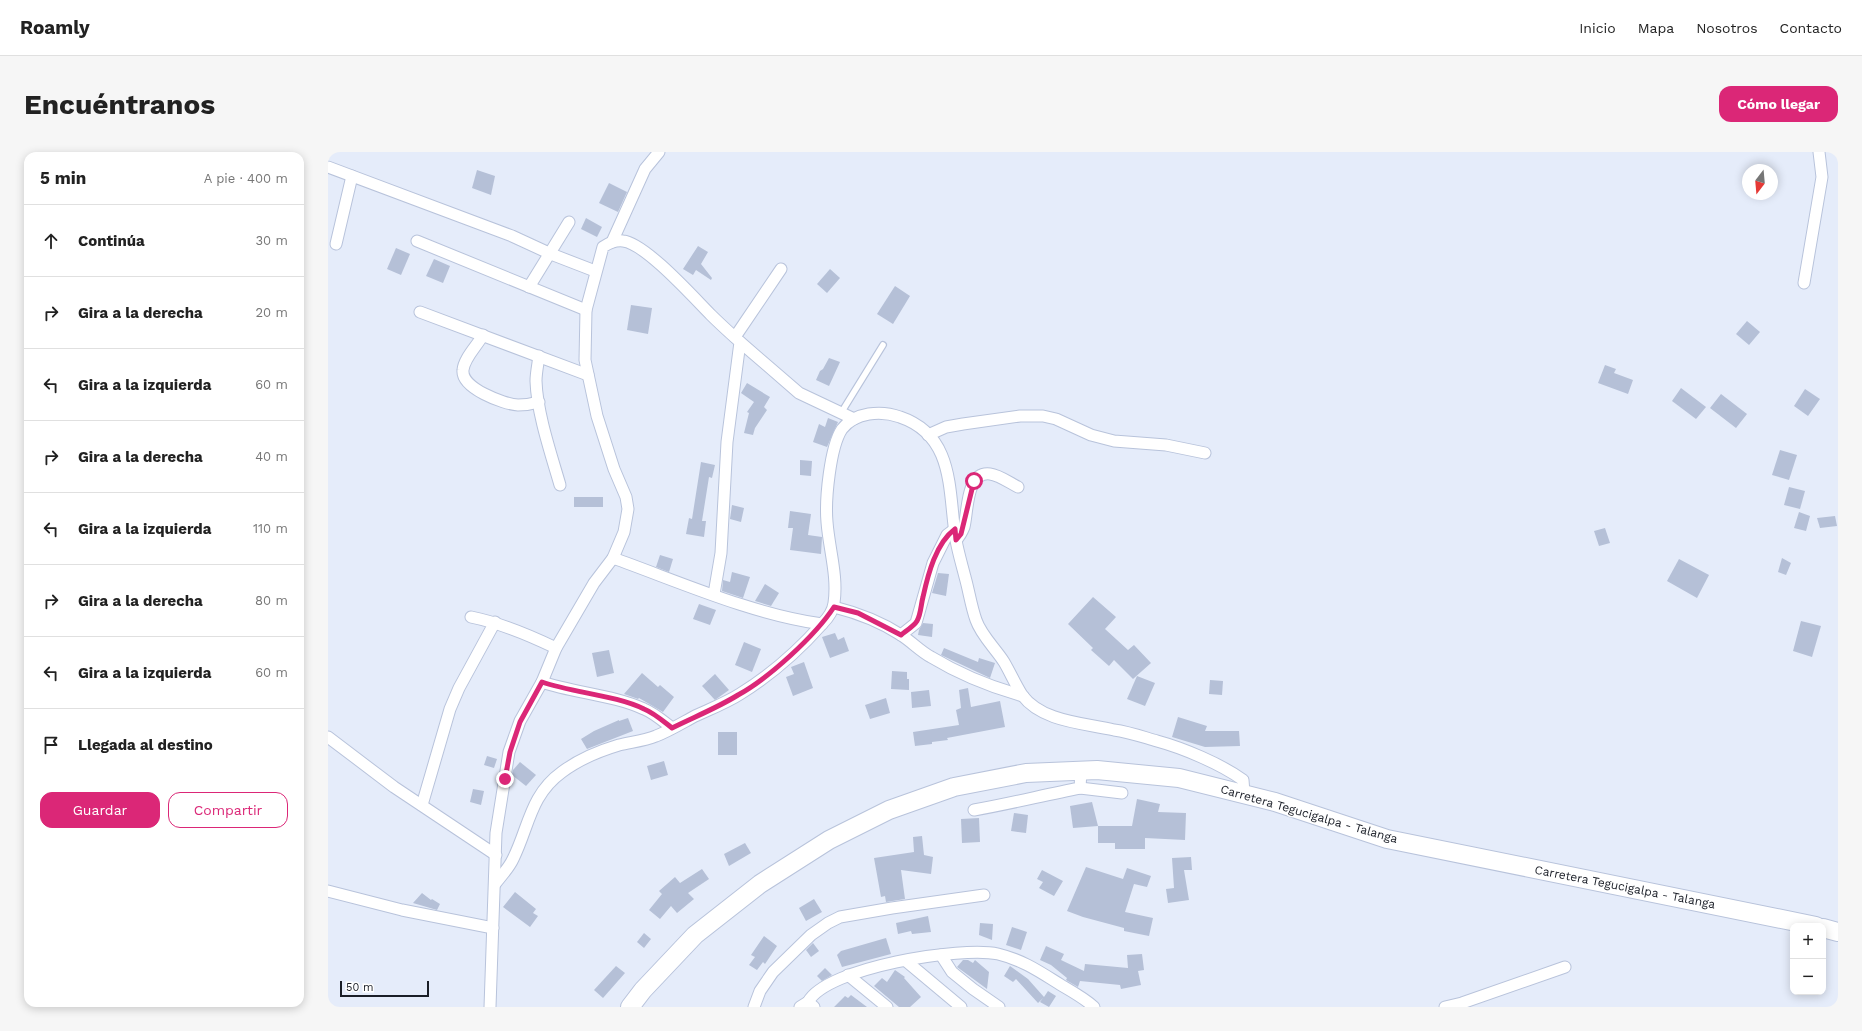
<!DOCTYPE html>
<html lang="es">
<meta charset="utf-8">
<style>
body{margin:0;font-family:"Work Sans",sans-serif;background:#f6f6f6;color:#222}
.controls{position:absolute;right:12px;bottom:12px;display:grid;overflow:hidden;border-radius:8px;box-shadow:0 2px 10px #0003}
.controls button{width:36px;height:36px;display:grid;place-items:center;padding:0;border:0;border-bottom:1px solid #e0e0e0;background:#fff;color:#222;font:20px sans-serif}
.compass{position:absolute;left:1414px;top:12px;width:36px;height:36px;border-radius:50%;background:#fff;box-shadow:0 2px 10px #0003;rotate:196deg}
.scale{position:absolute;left:12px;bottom:10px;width:89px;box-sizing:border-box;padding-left:4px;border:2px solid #1a1e27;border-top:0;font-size:11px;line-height:14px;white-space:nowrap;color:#1a1e27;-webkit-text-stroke:3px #fff;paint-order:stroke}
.stop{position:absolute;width:12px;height:12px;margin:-9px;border:3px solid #db2777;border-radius:50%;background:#fff}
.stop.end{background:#db2777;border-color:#fff;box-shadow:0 1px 4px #0008}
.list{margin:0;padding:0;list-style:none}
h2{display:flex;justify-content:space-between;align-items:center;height:52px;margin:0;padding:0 16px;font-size:17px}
h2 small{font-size:13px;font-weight:400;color:#767676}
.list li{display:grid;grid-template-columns:26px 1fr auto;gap:12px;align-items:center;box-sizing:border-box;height:72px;padding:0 16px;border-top:1px solid #e0e0e0}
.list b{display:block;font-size:15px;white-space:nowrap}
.list em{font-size:13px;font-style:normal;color:#767676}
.actions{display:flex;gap:8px;padding:12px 16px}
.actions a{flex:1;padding:9px 0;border:1px solid #db2777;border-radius:12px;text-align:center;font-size:14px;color:#db2777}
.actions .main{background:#db2777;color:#fff}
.icon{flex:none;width:22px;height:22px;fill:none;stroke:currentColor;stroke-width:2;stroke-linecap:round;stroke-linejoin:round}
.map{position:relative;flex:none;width:1510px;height:855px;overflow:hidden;border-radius:12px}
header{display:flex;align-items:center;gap:24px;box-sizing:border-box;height:56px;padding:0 20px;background:#fff;border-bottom:1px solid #e0e0e0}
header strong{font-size:19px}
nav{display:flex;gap:22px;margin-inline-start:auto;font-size:14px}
.intro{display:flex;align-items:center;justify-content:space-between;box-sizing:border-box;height:96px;padding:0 24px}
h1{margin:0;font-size:28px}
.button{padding:10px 18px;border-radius:12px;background:#db2777;color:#fff;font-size:14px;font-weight:700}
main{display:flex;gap:24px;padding:0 24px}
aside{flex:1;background:#fff;border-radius:12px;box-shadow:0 2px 10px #0003}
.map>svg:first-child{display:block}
.building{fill:#b5c0d7}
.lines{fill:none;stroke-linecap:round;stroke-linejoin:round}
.service-casing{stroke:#b8c3db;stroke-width:8}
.minor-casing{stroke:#b8c3db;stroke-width:13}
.primary-casing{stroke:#b8c3db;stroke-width:20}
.service{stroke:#fff;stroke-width:5.5}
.minor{stroke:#fff;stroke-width:11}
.primary{stroke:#fff;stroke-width:18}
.route{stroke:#db2777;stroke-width:5}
.labels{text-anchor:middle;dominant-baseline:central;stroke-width:3;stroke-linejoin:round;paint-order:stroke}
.street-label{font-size:12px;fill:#1a1e27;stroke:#fff}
</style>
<header>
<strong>Roamly</strong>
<nav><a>Inicio</a><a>Mapa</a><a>Nosotros</a><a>Contacto</a></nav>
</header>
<div class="intro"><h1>Encuéntranos</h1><a class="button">Cómo llegar</a></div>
<main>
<aside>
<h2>5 min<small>A pie · 400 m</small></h2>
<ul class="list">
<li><svg class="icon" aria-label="ahead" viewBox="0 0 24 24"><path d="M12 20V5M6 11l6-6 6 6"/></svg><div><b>Continúa</b></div><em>30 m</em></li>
<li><svg class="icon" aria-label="right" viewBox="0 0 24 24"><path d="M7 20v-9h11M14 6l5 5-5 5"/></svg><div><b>Gira a la derecha</b></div><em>20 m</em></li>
<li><svg class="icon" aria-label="left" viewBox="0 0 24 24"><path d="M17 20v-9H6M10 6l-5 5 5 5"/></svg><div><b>Gira a la izquierda</b></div><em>60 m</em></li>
<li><svg class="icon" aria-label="right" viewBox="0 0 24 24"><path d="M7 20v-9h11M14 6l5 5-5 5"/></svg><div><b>Gira a la derecha</b></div><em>40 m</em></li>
<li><svg class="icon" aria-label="left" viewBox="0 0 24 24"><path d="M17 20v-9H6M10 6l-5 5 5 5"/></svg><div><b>Gira a la izquierda</b></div><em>110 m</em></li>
<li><svg class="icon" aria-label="right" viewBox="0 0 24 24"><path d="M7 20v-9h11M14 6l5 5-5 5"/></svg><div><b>Gira a la derecha</b></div><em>80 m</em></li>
<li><svg class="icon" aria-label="left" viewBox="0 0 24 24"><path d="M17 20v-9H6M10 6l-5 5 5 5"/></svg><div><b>Gira a la izquierda</b></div><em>60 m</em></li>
<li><svg class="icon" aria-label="arrive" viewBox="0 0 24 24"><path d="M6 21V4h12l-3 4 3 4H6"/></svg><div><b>Llegada al destino</b></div></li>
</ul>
<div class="actions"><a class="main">Guardar</a><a>Compartir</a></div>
</aside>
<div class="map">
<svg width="1510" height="855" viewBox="0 0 1510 855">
<rect width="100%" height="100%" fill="#e5ecfa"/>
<g class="building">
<polygon points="149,18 167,24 163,43 144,36"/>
<polygon points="281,31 299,40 290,60 271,51"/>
<polygon points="258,66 274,75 269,85 253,77"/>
<polygon points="370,94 380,100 373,112 384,126 383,128 368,118 365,123 355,117"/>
<polygon points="68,96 82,102 73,123 59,117"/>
<polygon points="106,107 122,114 115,131 98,124"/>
<polygon points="502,117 512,126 499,141 489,132"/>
<polygon points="567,134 582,144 565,172 549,162"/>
<polygon points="303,153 324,156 320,182 299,178"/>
<polygon points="1419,169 1432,180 1421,193 1408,182"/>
<polygon points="501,206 512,210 501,234 488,228 492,219 495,217"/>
<polygon points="1277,213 1288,217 1286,221 1305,228 1300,242 1270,231"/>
<polygon points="419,231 442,245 436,255 439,258 427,276 425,283 416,281 421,261 419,260 426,250 413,241"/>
<polygon points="1353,236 1378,255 1368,267 1344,249"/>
<polygon points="1477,237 1492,247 1480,264 1466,254"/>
<polygon points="1393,242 1419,262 1408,276 1382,256"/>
<polygon points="500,266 510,270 499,295 485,290 491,272 497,275"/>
<polygon points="1452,298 1469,303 1461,328 1444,323"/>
<polygon points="472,308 484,309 483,324 472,323"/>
<polygon points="373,310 387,313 384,326 381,325 374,369 378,369 376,385 358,382 361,366 364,367"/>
<polygon points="1461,335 1477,339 1472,357 1456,353"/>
<rect x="246" y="345" width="29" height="10"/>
<polygon points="404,353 416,356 413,370 402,367"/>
<polygon points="462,359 483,362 480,383 494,385 493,402 462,398 465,376 460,376"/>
<polygon points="1471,360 1482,364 1478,379 1466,376"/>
<polygon points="1507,364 1509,374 1492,376 1489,366"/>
<polygon points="1277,376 1282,391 1271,394 1266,379"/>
<polygon points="332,403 345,407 341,420 328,415"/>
<polygon points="1454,406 1463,411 1458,423 1450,420"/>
<polygon points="1351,407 1381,423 1369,446 1339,429"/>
<polygon points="404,420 422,425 415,446 394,439 395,428 402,430"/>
<polygon points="610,421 621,422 618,444 604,441"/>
<polygon points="437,432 451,441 443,454 427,449"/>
<polygon points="765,445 788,465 777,477 800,498 806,493 823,511 805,527 786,508 781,514 763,498 765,496 740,472"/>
<polygon points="371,452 388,458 382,473 365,467"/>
<polygon points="1473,469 1493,474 1484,505 1465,499"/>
<polygon points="595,471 605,472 604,485 590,483 591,478"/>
<polygon points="507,481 510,488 516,485 521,499 502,506 494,485"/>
<polygon points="416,490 433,497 424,520 407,513"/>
<polygon points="616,496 650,510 651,506 667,511 662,526 613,503"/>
<polygon points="281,498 286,521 269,525 264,501"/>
<polygon points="476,510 485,536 465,544 458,525 466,522 463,515"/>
<polygon points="564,519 579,520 579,527 581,527 581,538 563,537"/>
<polygon points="314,521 330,535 332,533 346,545 335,560 311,546 310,547 296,542"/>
<polygon points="387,522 401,538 387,548 374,534"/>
<polygon points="809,524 827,531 817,554 799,547"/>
<polygon points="882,528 895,529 894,543 881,542"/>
<polygon points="640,536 643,555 672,549 677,575 619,586 620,588 604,590 604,592 587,594 585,580 631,573 628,558 633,556 631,538"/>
<polygon points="601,538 603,554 584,556 583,540"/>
<polygon points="558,546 562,561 542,567 537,553"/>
<polygon points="850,565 879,574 877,579 911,579 912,594 877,595 844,585"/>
<polygon points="300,566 305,579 259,597 253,587 266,579 291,568 291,569"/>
<rect x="390" y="580" width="19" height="23"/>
<polygon points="159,604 169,607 166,616 156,613"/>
<polygon points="336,609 340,623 323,628 319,614"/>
<polygon points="192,610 208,623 198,634 184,623 185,618"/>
<polygon points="145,637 156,639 153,653 142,650"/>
<polygon points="809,647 832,652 830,660 858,661 857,688 817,686 817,697 787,697 787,691 770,691 770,674 804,674"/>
<polygon points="764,650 770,674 745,676 742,654"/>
<polygon points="686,661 700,663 698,681 683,679"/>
<polygon points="651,666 652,690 634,691 633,667"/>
<polygon points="594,684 596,703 605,705 603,722 573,718 577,747 558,750 557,744 553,745 546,706 586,700 585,685"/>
<polygon points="417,691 423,701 401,714 396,702"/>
<polygon points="863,705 864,718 856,718 861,748 840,751 838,737 846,736 844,706"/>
<polygon points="758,715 795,727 799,716 823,724 819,735 806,732 797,760 825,766 821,784 796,779 796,776 755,765 739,759"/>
<polygon points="374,717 381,727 360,741 366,747 349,761 343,754 332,767 321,758 334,742 331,739 347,725 352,731"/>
<polygon points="714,718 735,729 726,744 711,736 715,730 709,727"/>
<polygon points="187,740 208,757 205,761 210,764 202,775 175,755"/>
<polygon points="94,741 103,748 104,747 112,752 109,758 85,751"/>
<polygon points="486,747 494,760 478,769 471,756"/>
<polygon points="600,764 603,780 584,782 583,779 570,782 568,771"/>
<polygon points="652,771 665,772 664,788 651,783"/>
<polygon points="684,775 699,780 693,798 678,793"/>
<polygon points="316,781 323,787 316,796 309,790"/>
<polygon points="436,784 449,794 437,812 435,810 429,818 421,813 427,805 423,803"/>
<polygon points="558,786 563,802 514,815 509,803 513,799"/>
<polygon points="485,791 491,799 483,805 478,798"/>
<polygon points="718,794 736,802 733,808 756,819 757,812 800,816 799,803 814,802 816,818 810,819 813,833 793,837 792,833 752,829 750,835 738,828 739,826 723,813 712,808"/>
<polygon points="635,808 640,808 645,811 647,808 661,820 659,837 629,815"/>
<polygon points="288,814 297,821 275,846 266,838"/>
<polygon points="682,814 700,827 716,845 720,839 728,844 721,855 712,850 715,846 710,851 688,827 685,830 676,824"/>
<polygon points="497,816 504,823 494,829 489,824"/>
<polygon points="567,818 577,825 576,826 593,845 582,855 571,855 546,834 554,826 559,830"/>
<polygon points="523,843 539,855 506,855 517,844 520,846"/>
</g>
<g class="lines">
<g class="service-casing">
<polyline id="service" points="513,261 555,193"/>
</g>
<g class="minor-casing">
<g id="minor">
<polyline points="0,15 184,84 223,102 267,119"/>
<polyline points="89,89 258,158"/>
<polyline points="284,90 317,17 331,0"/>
<polyline points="8,92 24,24"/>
<polyline points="1476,131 1494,25 1491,0"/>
<polyline points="201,135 241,70"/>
<polyline points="92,160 260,223"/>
<path d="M155 183C149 194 136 206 135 218 133 236 175 252 190 253 197 253 204 252 211 250"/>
<polyline points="407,185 453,117"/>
<polyline points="412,190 471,241 526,267"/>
<path d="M211 204C210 212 208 221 208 229 209 261 223 302 232 333"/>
<polyline points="600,283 618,275 635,272 692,264 715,264 728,267 763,283 786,289 838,293 877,301"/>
<path d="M628 388C632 384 634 380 636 375 640 359 638 319 662 322 671 323 682 331 690 335"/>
<path d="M285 406C352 430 423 462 494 472"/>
<path d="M506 455C530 461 553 470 573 483 584 490 592 499 603 505 631 522 663 535 695 544"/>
<path d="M143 465C173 471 201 483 228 496"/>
<polyline points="573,483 588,471 605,411 619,383 627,377"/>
<path d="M214 530C246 541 286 543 316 557 326 561 335 569 344 576"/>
<polyline points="0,585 66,635 168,703"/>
<polyline points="752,636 794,641"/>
<polyline points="94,653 122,557 131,536 167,470"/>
<path d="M646 658C681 652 716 643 752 636L753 619"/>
<path d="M167 732C173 724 181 716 185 707 201 675 202 643 234 620 250 608 271 599 291 593 303 590 316 589 328 584 341 579 354 571 367 564 382 557 398 551 412 542 441 524 471 498 494 472 499 467 505 459 506 451 510 424 501 397 499 370 497 348 502 295 514 277 527 260 553 258 572 265 628 284 620 341 628 388 630 400 634 413 637 425 641 439 643 454 648 468 653 483 667 496 676 510 682 520 687 532 694 543 714 570 756 571 786 578 801 580 815 585 829 589 855 596 893 612 915 628L916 641"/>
<polyline points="0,739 74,758 165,776"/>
<polyline points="613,803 624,820 645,837 671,855"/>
<polyline points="578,809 633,855"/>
<polyline points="520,823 559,855"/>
<path d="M480 850C499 815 634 794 670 802 695 808 712 820 733 833 745 840 756 846 766 855"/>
<path d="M162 855 168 681 181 600 192 569 214 530 228 496 266 431 285 406 296 380 300 357 298 345 286 317 269 264 257 208 258 158 275 95C281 91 287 88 295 89 317 91 366 146 383 163 392 172 402 181 412 190L399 290 393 401 386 442"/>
<polyline points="426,855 432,839 445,820 483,783 500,771 512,765 564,756 656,743"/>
<polyline points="472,855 480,850 486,855"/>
<polyline points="1117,855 1134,851 1237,815"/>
</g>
</g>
<g class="primary-casing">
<g id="primary">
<polyline points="1495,776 1510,780"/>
<polyline points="302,855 315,838 367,783 432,732 501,688 561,658 626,635 698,621 769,618 851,626 947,650 1059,687 1488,774"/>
</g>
</g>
<use href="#service" class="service"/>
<use href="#minor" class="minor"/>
<use href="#primary" class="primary"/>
</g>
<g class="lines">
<path class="route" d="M177 627 182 600 192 570 214 530C246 541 287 543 316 557 326 561 335 569 344 576 366 565 389 556 410 543 441 526 487 484 506 455L530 461 573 483C578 479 586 474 589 469 593 462 593 452 595 445 600 422 608 391 627 377L628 388 633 382 646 329"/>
</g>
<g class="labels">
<g class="street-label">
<text transform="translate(981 662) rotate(16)">Carretera Tegucigalpa - Talanga</text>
<text transform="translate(1297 735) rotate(11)">Carretera Tegucigalpa - Talanga</text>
</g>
</g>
</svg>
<div class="controls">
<button>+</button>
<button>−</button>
</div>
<svg class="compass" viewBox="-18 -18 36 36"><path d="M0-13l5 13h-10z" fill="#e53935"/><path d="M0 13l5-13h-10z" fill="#767676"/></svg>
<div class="scale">50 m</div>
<div class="stop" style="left:646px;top:329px"></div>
<div class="stop end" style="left:177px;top:627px"></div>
</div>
</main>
